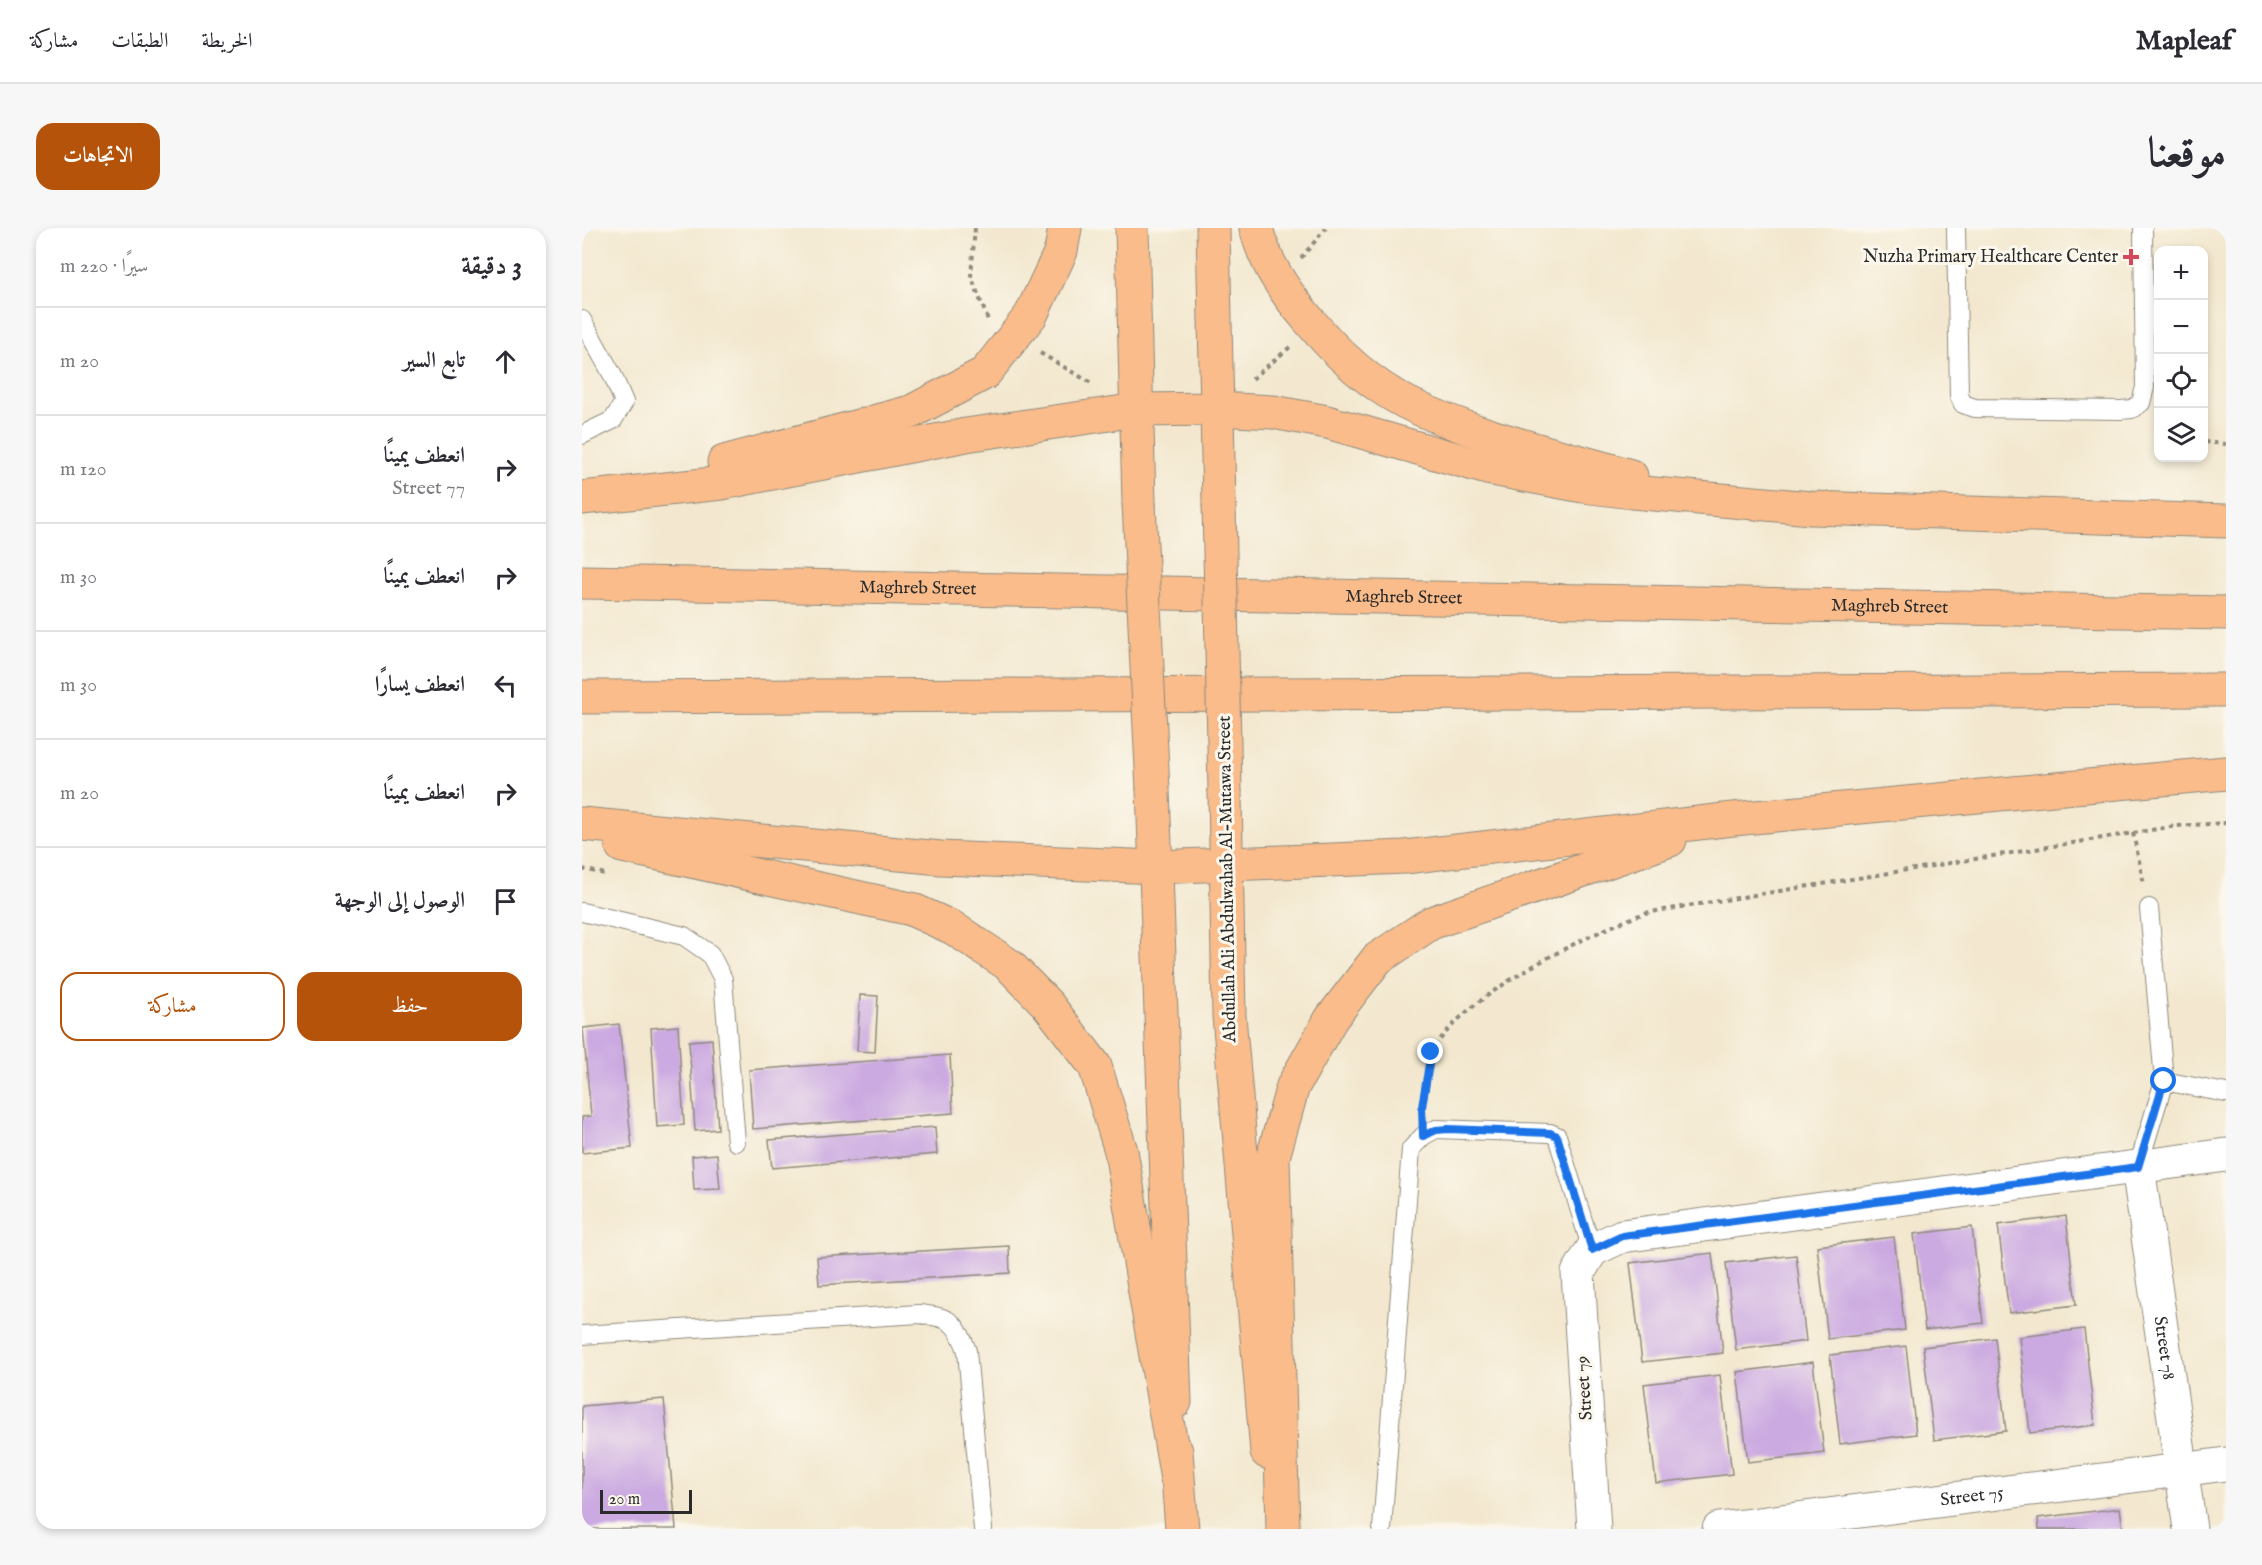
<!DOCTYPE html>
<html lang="ar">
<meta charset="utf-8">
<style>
body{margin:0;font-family:"IM FELL English",Amiri,serif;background:#f7f7f7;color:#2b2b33;direction:rtl}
.controls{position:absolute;right:18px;top:18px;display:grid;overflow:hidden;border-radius:12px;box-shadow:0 3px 9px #0003}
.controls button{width:54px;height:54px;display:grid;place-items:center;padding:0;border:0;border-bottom:2px solid #e1e1e2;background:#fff;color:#2b2b33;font:30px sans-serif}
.scale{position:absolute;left:18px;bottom:15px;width:92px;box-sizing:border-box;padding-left:6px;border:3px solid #2b2b2b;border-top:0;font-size:16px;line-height:21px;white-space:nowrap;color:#2b2b2b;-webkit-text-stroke:4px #fbf7ec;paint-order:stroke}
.stop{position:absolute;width:18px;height:18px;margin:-14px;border:4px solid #1a73e8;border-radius:50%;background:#fff}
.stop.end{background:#1a73e8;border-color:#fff;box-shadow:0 2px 6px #0008}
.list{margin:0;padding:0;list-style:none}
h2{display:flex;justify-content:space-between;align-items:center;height:78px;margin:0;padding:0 24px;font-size:26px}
h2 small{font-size:20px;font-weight:400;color:#7c7c81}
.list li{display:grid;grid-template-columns:39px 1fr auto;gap:18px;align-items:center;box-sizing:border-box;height:108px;padding:0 24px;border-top:2px solid #e1e1e2}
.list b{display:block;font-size:22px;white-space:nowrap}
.list p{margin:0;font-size:20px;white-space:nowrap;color:#7c7c81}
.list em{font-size:20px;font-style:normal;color:#7c7c81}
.actions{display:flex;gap:12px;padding:18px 24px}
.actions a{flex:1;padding:14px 0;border:2px solid #b45309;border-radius:18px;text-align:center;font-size:21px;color:#b45309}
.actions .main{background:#b45309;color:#fff}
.icon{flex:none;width:33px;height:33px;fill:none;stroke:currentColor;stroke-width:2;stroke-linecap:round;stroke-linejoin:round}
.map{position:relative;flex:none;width:1644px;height:1301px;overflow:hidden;direction:ltr;border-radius:18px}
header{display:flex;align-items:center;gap:36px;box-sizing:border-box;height:84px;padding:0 30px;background:#fff;border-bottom:2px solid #e1e1e2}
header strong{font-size:28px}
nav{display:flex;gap:33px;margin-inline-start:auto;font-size:21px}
.intro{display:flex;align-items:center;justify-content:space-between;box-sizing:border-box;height:144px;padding:0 36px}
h1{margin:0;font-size:42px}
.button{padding:15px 27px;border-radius:18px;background:#b45309;color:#fff;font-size:21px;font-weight:700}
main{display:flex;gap:36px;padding:0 36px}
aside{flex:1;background:#fff;border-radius:18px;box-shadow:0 3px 9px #0003}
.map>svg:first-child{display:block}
.building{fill:#cba9e1}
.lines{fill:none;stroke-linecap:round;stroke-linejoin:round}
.service-casing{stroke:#8f8a7d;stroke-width:20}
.minor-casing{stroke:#8f8a7d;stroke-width:35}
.primary-casing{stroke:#8f8a7d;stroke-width:35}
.motorway-casing{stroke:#8f8a7d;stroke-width:35}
.path{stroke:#8f8a7d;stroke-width:4;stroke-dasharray:4.5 4.5;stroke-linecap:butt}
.service{stroke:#fff;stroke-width:18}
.minor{stroke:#fff;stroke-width:33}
.primary{stroke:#fabc8b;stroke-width:33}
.motorway{stroke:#fabc8b;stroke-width:33}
.primary-bridge-casing{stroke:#8f8a7d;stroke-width:35;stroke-linecap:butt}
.primary-bridge{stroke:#fabc8b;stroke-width:33}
.route{stroke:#1a73e8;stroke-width:8}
.poi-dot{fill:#d1495b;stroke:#fbf7ec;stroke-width:2}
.labels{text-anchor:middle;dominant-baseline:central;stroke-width:6;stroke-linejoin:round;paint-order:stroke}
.poi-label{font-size:18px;fill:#2b2b2b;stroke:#fbf7ec;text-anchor:end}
.street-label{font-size:18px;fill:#2b2b2b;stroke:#fbf7ec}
</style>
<header>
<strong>Mapleaf</strong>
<nav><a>الخريطة</a><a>الطبقات</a><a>مشاركة</a></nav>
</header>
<div class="intro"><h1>موقعنا</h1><a class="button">الاتجاهات</a></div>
<main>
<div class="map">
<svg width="1644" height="1301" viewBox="0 0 1644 1301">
<rect width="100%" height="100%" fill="#fbf7ec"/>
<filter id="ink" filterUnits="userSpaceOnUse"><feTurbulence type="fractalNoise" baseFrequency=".0167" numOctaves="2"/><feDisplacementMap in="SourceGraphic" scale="12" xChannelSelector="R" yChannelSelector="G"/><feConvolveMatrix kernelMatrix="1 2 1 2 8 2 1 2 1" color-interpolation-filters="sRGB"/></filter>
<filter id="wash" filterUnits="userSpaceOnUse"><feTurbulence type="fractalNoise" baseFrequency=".008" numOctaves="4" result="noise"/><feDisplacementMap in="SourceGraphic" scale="24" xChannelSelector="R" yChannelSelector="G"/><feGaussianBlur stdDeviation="1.35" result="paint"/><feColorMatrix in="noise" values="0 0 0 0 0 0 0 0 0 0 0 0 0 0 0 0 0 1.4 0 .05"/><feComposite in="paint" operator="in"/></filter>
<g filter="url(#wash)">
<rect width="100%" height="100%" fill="#f3e8cf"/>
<g id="blocks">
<g class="building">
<polygon points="278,767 296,768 293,824 275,823"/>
<polygon points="37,796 50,920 0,925 0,889 9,888 1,800"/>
<polygon points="96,798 102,897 75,899 69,800"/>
<polygon points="130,811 136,901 113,903 107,813"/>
<polygon points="368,827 371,885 171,901 167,842"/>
<polygon points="353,899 355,926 190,940 187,912"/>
<polygon points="135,926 138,961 112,962 110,928"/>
<polygon points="1484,988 1494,1077 1427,1085 1416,997"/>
<polygon points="1390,999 1401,1095 1343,1102 1332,1006"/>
<polygon points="1312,1009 1323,1102 1246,1111 1235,1018"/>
<polygon points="427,1018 428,1045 237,1057 235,1029"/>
<polygon points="1130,1025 1141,1125 1060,1134 1048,1035"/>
<polygon points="1214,1027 1224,1113 1154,1122 1144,1035"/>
<polygon points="1502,1101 1513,1197 1448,1205 1437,1109"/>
<polygon points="1413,1110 1424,1203 1352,1212 1341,1119"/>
<polygon points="1324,1118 1334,1206 1258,1216 1248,1127"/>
<polygon points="1231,1134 1242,1225 1166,1234 1155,1144"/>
<polygon points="1138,1147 1150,1246 1074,1255 1062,1156"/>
<polygon points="82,1171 94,1301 0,1301 0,1178"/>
<polygon points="1538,1280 1541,1301 1457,1301 1456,1290"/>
</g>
</g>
</g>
<g filter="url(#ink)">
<use href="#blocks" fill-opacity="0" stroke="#8f8a7d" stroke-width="1.5"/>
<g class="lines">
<g class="service-casing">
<g id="service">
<polyline points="1374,0 1377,167 1381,176 1393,180 1539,182 1550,181 1559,175 1563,159 1561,0"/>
<polyline points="0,92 30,146 42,174 31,192 0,207"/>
<polyline points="0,684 102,708 128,726 141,751 154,914"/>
<polyline points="1582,853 1644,865"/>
<polyline points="1556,939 1582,853 1567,680"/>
<path d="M0 1107 337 1086C367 1089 375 1093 385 1123L401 1301"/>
<polyline points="800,1301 829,921 841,908 854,901 968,905 975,908 1010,1022"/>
</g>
</g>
<g class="minor-casing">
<g id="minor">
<path id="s1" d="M1556 939 1608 1301"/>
<polyline points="1012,1301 996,1045 1010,1022 1040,1008 1644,927"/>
<path id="s2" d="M1137 1301 1644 1236"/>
</g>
</g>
<g class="primary-casing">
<g id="primary">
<polyline points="550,0 557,275"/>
<polyline points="631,0 637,276"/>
<polyline points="571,562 593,1174"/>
<polyline points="643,564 647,788 685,1224"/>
<polyline points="594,1223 600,1301"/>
</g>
</g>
<g class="motorway-casing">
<g id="motorway">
<path d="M674 0C683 35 702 63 725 90 753 124 786 155 825 175 892 208 977 227 1049 248"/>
<polyline points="142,234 329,184 403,145 449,87 479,23 483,0"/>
<polyline points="0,270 140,255 384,207 555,182 635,181 691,184 745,194 905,240 1001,258 1050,264 1229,280 1644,293"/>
<path id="s3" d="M0 354 1644 385"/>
<polyline points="0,469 1644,462"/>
<polyline points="0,596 359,630 574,639 823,629 1151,591 1644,545"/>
<polyline points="40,618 329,681 371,700 427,737 466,777 513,838 539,923 595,1251"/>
<polyline points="701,1301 691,929 711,858 749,791 795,731 849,695 1088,612"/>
</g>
</g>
<g class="path">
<polyline points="393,0 389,48 406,92"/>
<polyline points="719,30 744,0"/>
<polyline points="458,125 511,156"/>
<polyline points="670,151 708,119"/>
<polyline points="1622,214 1644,216"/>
<polyline points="1551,605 1562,656"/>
<polyline points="0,641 23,646"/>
<path d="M840 880C842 867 844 833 851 822 885 765 1001 708 1063 685L1594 598 1644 595"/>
</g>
<use href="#service" class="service"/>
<use href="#minor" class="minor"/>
<use href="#primary" class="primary"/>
<use href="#motorway" class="motorway"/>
<g class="primary-bridge-casing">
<g id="primary-bridge">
<polyline points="557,275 571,562"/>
<polyline points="637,276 643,564"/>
</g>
</g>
<use href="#primary-bridge" class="primary-bridge"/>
</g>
</g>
<g class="lines" filter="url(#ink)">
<polyline class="route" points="849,824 840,879 841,908 854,902 866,901 968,905 975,908 1010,1022 1040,1008 1556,939 1582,853"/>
</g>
<path class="poi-dot" d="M1546 20h6v6h6v6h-6v6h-6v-6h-6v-6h6z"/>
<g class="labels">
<g class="poi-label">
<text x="1536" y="29">Nuzha Primary Healthcare Center</text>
</g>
<g class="street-label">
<text stroke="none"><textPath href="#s3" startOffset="336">Maghreb Street</textPath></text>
<text stroke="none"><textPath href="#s3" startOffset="822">Maghreb Street</textPath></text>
<text stroke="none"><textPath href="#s3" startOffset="1308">Maghreb Street</textPath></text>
<text transform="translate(646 651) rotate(-91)">Abdullah Ali Abdulwahab Al-Mutawa Street</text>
<text stroke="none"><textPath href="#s1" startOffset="183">Street 78</textPath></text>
<text transform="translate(1003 1160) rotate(-94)">Street 79</text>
<text stroke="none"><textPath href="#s2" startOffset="255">Street 75</textPath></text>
</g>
</g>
</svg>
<div class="controls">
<button>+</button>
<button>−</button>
<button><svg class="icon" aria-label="locate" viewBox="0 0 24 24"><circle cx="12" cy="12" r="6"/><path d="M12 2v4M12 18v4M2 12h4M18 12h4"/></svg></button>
<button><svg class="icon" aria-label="layers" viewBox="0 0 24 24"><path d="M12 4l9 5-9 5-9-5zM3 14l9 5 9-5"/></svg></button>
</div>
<div class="scale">20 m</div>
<div class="stop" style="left:1582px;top:853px"></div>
<div class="stop end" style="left:849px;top:824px"></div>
</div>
<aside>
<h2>3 دقيقة<small>سيرًا · 220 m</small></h2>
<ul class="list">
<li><svg class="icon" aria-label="ahead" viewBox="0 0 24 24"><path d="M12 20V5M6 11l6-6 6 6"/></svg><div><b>تابع السير</b></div><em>20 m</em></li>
<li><svg class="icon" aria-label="right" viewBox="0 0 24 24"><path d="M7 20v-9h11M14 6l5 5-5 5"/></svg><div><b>انعطف يمينًا</b><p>Street 77</p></div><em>120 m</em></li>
<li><svg class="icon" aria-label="right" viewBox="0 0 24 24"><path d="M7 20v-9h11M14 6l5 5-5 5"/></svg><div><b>انعطف يمينًا</b></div><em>30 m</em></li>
<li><svg class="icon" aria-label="left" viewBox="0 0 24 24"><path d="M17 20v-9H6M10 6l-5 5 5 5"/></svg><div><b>انعطف يسارًا</b></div><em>30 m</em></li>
<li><svg class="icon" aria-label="right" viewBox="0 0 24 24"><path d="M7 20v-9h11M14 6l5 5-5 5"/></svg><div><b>انعطف يمينًا</b></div><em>20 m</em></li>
<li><svg class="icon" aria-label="arrive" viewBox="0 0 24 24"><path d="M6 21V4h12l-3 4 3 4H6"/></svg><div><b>الوصول إلى الوجهة</b></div></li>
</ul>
<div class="actions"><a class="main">حفظ</a><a>مشاركة</a></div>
</aside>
</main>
